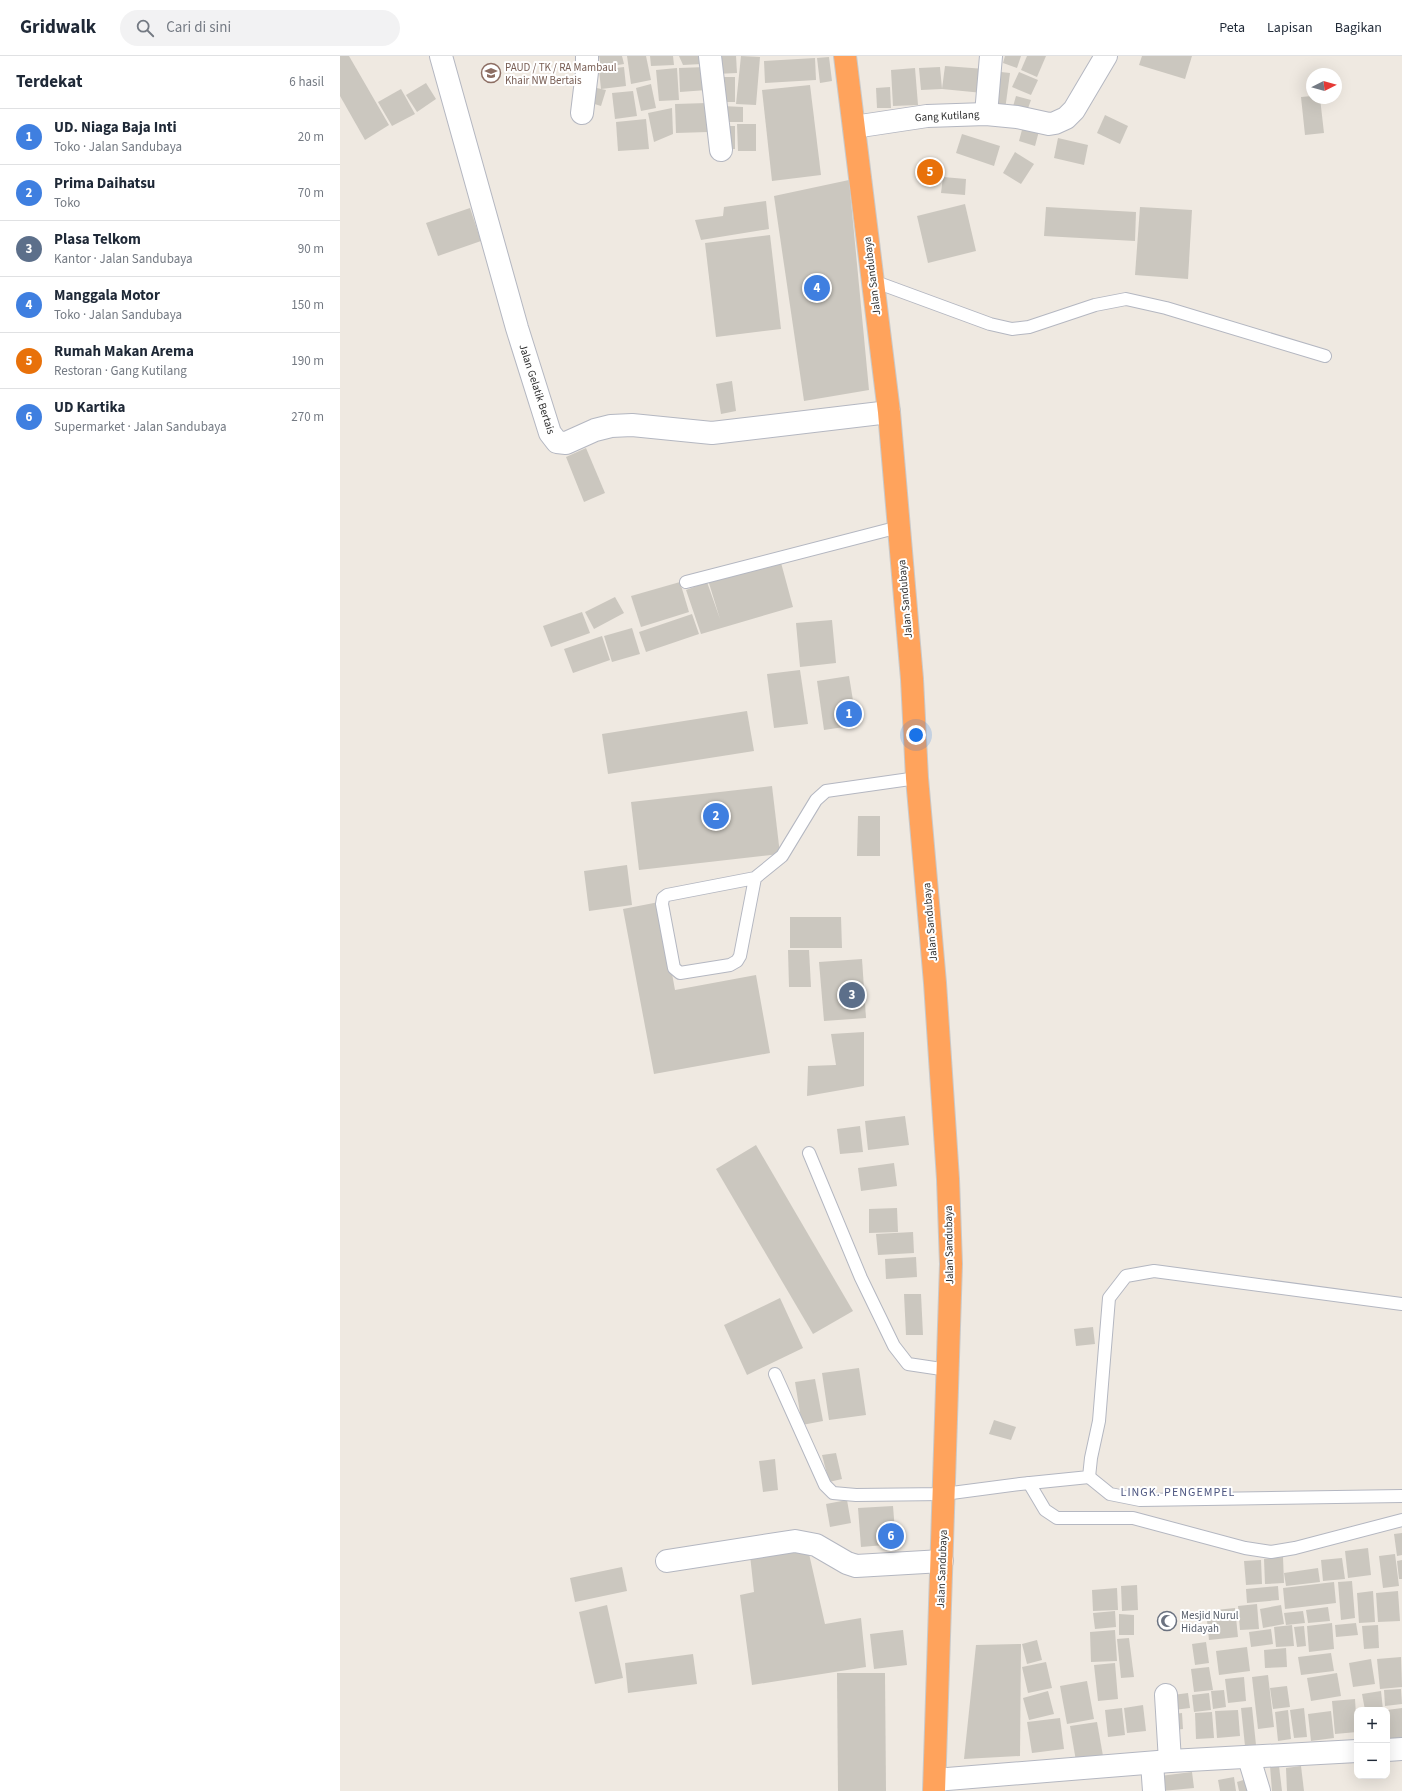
<!DOCTYPE html>
<html lang="id">
<meta charset="utf-8">
<style>
body{margin:0;font-family:"Source Sans 3",sans-serif;background:#f2f2f3;color:#1f2937}
.controls{position:absolute;right:12px;bottom:12px;display:grid;overflow:hidden;border-radius:8px;box-shadow:0 4px 16px #0002}
.controls button{width:36px;height:36px;display:grid;place-items:center;padding:0;border:0;border-bottom:1px solid #e0e1e3;background:#fff;color:#1f2937;font:20px sans-serif}
.compass{position:absolute;left:966px;top:12px;width:36px;height:36px;border-radius:50%;background:#fff;box-shadow:0 4px 16px #0002;rotate:84deg}
.you{position:absolute;left:576px;top:679px;width:14px;height:14px;margin:-10px;border:3px solid #fff;border-radius:50%;background:#1a73e8;box-shadow:0 0 0 6px #1a73e833}
.badge{display:grid;place-items:center;width:26px;height:26px;border-radius:50%;background:#d93025;color:#fff;font-size:13px;font-weight:700}
.pin{position:absolute;translate:-50% -50%;border:2px solid #fff;box-shadow:0 1px 4px #0006}
.list{margin:0;padding:0;list-style:none}
h2{display:flex;justify-content:space-between;align-items:center;height:52px;margin:0;padding:0 16px;font-size:17px}
h2 small{font-size:13px;font-weight:400;color:#747a83}
.list li{display:grid;grid-template-columns:26px 1fr auto;gap:12px;align-items:center;box-sizing:border-box;height:56px;padding:0 16px;border-top:1px solid #e0e1e3}
.list b{display:block;font-size:15px;white-space:nowrap}
.list p{margin:0;font-size:13px;white-space:nowrap;color:#747a83}
.list em{font-size:13px;font-style:normal;color:#747a83}
.icon{flex:none;width:22px;height:22px;fill:none;stroke:currentColor;stroke-width:2;stroke-linecap:round;stroke-linejoin:round}
.map{position:relative;flex:none;width:1062px;height:1735px;overflow:hidden}
header{display:flex;align-items:center;gap:24px;box-sizing:border-box;height:56px;padding:0 20px;background:#fff;border-bottom:1px solid #e0e1e3}
header strong{font-size:19px}
nav{display:flex;gap:22px;margin-inline-start:auto;font-size:14px}
.search{width:280px;height:36px;background:#f2f2f3;display:flex;align-items:center;gap:10px;box-sizing:border-box;padding:0 14px;border-radius:22px;color:#747a83;font-size:15px}
main{display:flex}
aside{flex:1;background:#fff}
.map>svg:first-child{display:block}
.building{fill:#cbc7bf}
.lines{fill:none;stroke-linecap:round;stroke-linejoin:round}
.lane-casing{stroke:#b4b7c1;stroke-width:14}
.street-casing{stroke:#b4b7c1;stroke-width:24}
.secondary-casing{stroke:#b4b7c1;stroke-width:24}
.highway-casing{stroke:#c9c9c9;stroke-width:24}
.lane{stroke:#fff;stroke-width:12}
.street{stroke:#fff;stroke-width:22}
.secondary{stroke:#fff;stroke-width:22}
.highway{stroke:#ffa35c;stroke-width:22}
.labels{text-anchor:middle;dominant-baseline:central;stroke-width:4;stroke-linejoin:round;paint-order:stroke}
.education-label{font-size:11px;fill:#785e54;stroke:#fff;text-anchor:start}
.street-label{font-size:11px;fill:#2e2e2e;stroke:#fff}
.worship-label{font-size:11px;fill:#5b616d;stroke:#fff;text-anchor:start}
.neighbourhood-label{font-size:12px;letter-spacing:1px;fill:#4d5680;stroke:#fff}
</style>
<header>
<strong>Gridwalk</strong>
<div class="search"><svg class="icon" aria-label="search" viewBox="0 0 24 24"><circle cx="10" cy="10" r="6"/><path d="M15 15l6 6"/></svg>Cari di sini</div>
<nav><a>Peta</a><a>Lapisan</a><a>Bagikan</a></nav>
</header>
<main>
<aside>
<h2>Terdekat<small>6 hasil</small></h2>
<ul class="list">
<li><span class="badge" style="background:#3f7fe0">1</span><div><b>UD. Niaga Baja Inti</b><p>Toko · Jalan Sandubaya</p></div><em>20 m</em></li>
<li><span class="badge" style="background:#3f7fe0">2</span><div><b>Prima Daihatsu</b><p>Toko</p></div><em>70 m</em></li>
<li><span class="badge" style="background:#5c6f8a">3</span><div><b>Plasa Telkom</b><p>Kantor · Jalan Sandubaya</p></div><em>90 m</em></li>
<li><span class="badge" style="background:#3f7fe0">4</span><div><b>Manggala Motor</b><p>Toko · Jalan Sandubaya</p></div><em>150 m</em></li>
<li><span class="badge" style="background:#e8710a">5</span><div><b>Rumah Makan Arema</b><p>Restoran · Gang Kutilang</p></div><em>190 m</em></li>
<li><span class="badge" style="background:#3f7fe0">6</span><div><b>UD Kartika</b><p>Supermarket · Jalan Sandubaya</p></div><em>270 m</em></li>
</ul>
</aside>
<div class="map">
<svg width="1062" height="1735" viewBox="0 0 1062 1735">
<rect width="100%" height="100%" fill="#efe9e1"/>
<g class="building">
<polygon points="0,0 9,0 49,69 25,84 0,40"/>
<polygon points="259,0 282,0 284,8 261,12"/>
<polygon points="287,0 306,0 311,24 291,28"/>
<polygon points="310,0 333,0 334,9 311,10"/>
<polygon points="339,0 361,0 362,8 343,9"/>
<polygon points="375,0 396,0 397,17 376,18"/>
<polygon points="401,0 420,1 416,49 396,48"/>
<polygon points="665,0 681,0 677,12 663,7"/>
<polygon points="687,0 706,0 697,21 681,14"/>
<polygon points="802,0 852,0 845,23 799,9"/>
<polygon points="489,1 492,25 480,27 477,2"/>
<polygon points="475,2 476,24 425,27 424,5"/>
<polygon points="605,10 645,13 643,37 602,33"/>
<polygon points="284,11 286,30 261,33 259,14"/>
<polygon points="366,11 367,34 340,36 339,12"/>
<polygon points="600,11 602,33 581,34 579,12"/>
<polygon points="337,12 339,44 319,45 316,14"/>
<polygon points="575,12 578,49 553,50 551,14"/>
<polygon points="661,16 670,17 665,54 655,52"/>
<polygon points="679,16 698,24 691,39 672,31"/>
<rect x="378" y="21" width="17" height="25"/>
<polygon points="86,27 96,43 77,56 66,39"/>
<polygon points="311,28 316,52 301,55 296,32"/>
<polygon points="470,29 481,119 432,125 422,34"/>
<polygon points="252,31 266,34 261,50 248,46"/>
<polygon points="550,31 551,52 537,52 536,32"/>
<polygon points="61,33 75,58 52,70 38,46"/>
<polygon points="293,35 297,60 275,63 272,37"/>
<polygon points="676,40 691,44 686,58 672,54"/>
<polygon points="972,40 972,42 980,42 984,77 965,79 961,41"/>
<polygon points="367,47 368,76 336,77 335,48"/>
<polygon points="381,50 403,51 403,66 381,66"/>
<polygon points="332,52 333,78 314,86 308,57"/>
<polygon points="765,59 788,70 780,88 757,77"/>
<polygon points="306,63 309,93 278,95 276,66"/>
<polygon points="397,68 416,68 416,95 398,95"/>
<rect x="383" y="70" width="12" height="23"/>
<polygon points="683,70 699,75 695,90 679,85"/>
<polygon points="622,78 660,90 654,110 616,97"/>
<polygon points="718,82 748,89 744,109 714,102"/>
<polygon points="675,96 694,108 681,128 663,117"/>
<polygon points="603,121 626,123 625,139 601,137"/>
<polygon points="509,124 529,334 464,345 434,140"/>
<polygon points="426,145 429,173 361,184 355,164 383,160 384,151"/>
<polygon points="625,148 636,195 588,207 577,160"/>
<polygon points="706,151 796,156 795,185 704,180"/>
<polygon points="800,151 852,154 848,223 795,219"/>
<polygon points="130,152 141,185 98,200 86,167"/>
<polygon points="430,179 441,273 376,281 365,187"/>
<polygon points="392,325 396,355 381,358 376,328"/>
<polygon points="246,392 265,437 244,446 226,401"/>
<polygon points="440,503 453,551 361,578 346,534 367,526 380,563 368,524"/>
<polygon points="340,526 349,556 301,571 291,540"/>
<polygon points="275,541 284,557 254,573 245,556"/>
<polygon points="242,556 250,577 211,591 203,570"/>
<polygon points="352,558 359,578 306,596 299,576"/>
<polygon points="492,564 496,607 460,611 456,567"/>
<polygon points="292,572 300,598 272,606 264,580"/>
<polygon points="262,580 270,604 233,617 224,593"/>
<polygon points="460,614 468,668 434,672 427,618"/>
<polygon points="509,620 517,669 484,674 477,625"/>
<polygon points="407,655 414,695 268,718 262,678"/>
<polygon points="432,730 440,798 299,814 291,746"/>
<polygon points="518,760 540,760 540,800 517,800"/>
<polygon points="287,809 292,849 249,855 244,815"/>
<polygon points="319,846 335,934 416,919 430,997 314,1018 283,853"/>
<polygon points="450,861 501,861 502,892 450,892"/>
<polygon points="448,894 469,894 471,931 449,931"/>
<polygon points="522,903 526,962 484,965 479,906"/>
<polygon points="524,976 524,1030 467,1040 468,1010 496,1009 491,978"/>
<polygon points="565,1060 569,1089 528,1094 525,1065"/>
<polygon points="520,1070 523,1096 500,1098 497,1073"/>
<polygon points="416,1089 513,1255 473,1278 376,1113"/>
<polygon points="554,1107 557,1130 521,1135 518,1112"/>
<polygon points="557,1152 558,1176 529,1177 529,1153"/>
<polygon points="573,1176 574,1197 538,1199 536,1178"/>
<polygon points="576,1201 577,1221 546,1223 545,1203"/>
<polygon points="564,1238 581,1238 583,1279 566,1279"/>
<polygon points="440,1242 463,1292 407,1319 384,1269"/>
<polygon points="753,1271 755,1288 736,1290 734,1273"/>
<polygon points="519,1312 526,1359 489,1364 482,1317"/>
<polygon points="475,1323 483,1365 462,1369 455,1326"/>
<polygon points="654,1364 676,1371 671,1384 649,1378"/>
<polygon points="496,1397 502,1423 489,1426 482,1399"/>
<polygon points="435,1403 438,1434 423,1436 419,1405"/>
<polygon points="507,1444 511,1467 490,1471 486,1448"/>
<polygon points="553,1450 556,1488 521,1491 518,1452"/>
<polygon points="1062,1477 1062,1499 1057,1500 1054,1478"/>
<polygon points="467,1489 485,1568 521,1562 526,1611 412,1629 400,1539 414,1536 410,1499"/>
<polygon points="1028,1492 1031,1519 1008,1522 1005,1495"/>
<polygon points="1055,1498 1059,1530 1043,1532 1039,1500"/>
<polygon points="943,1501 944,1527 925,1528 924,1503"/>
<polygon points="1002,1502 1005,1523 983,1525 981,1504"/>
<polygon points="921,1504 922,1528 906,1529 904,1505"/>
<polygon points="1062,1504 1062,1523 1059,1523 1057,1505"/>
<polygon points="282,1511 287,1535 235,1546 230,1522"/>
<polygon points="978,1512 980,1526 946,1530 944,1517"/>
<polygon points="1012,1525 1015,1562 1001,1564 998,1526"/>
<polygon points="994,1526 996,1547 945,1553 943,1532"/>
<polygon points="797,1529 798,1554 782,1555 781,1530"/>
<polygon points="938,1530 939,1544 907,1547 906,1533"/>
<polygon points="777,1532 778,1554 753,1555 752,1534"/>
<polygon points="1033,1535 1035,1566 1019,1567 1017,1537"/>
<polygon points="1058,1535 1060,1565 1038,1566 1036,1537"/>
<polygon points="917,1548 919,1573 900,1574 898,1550"/>
<polygon points="267,1549 283,1622 255,1628 239,1556"/>
<polygon points="941,1549 944,1568 923,1572 920,1553"/>
<polygon points="988,1551 990,1565 968,1567 966,1554"/>
<polygon points="895,1552 898,1581 869,1584 866,1555"/>
<polygon points="775,1555 776,1571 755,1573 753,1557"/>
<polygon points="963,1555 965,1567 946,1569 944,1557"/>
<polygon points="779,1558 794,1559 794,1579 779,1579"/>
<polygon points="992,1567 994,1593 969,1596 967,1570"/>
<polygon points="1016,1567 1018,1579 996,1581 995,1569"/>
<polygon points="952,1569 954,1590 936,1591 934,1571"/>
<polygon points="1038,1569 1039,1592 1024,1593 1022,1570"/>
<polygon points="964,1570 966,1590 957,1591 954,1571"/>
<polygon points="931,1573 933,1588 911,1591 909,1576"/>
<polygon points="563,1574 567,1609 534,1613 530,1578"/>
<polygon points="775,1574 777,1605 751,1606 750,1576"/>
<polygon points="789,1582 794,1621 781,1622 777,1583"/>
<polygon points="697,1584 702,1604 687,1608 682,1588"/>
<polygon points="866,1586 869,1607 855,1609 852,1588"/>
<polygon points="681,1588 680,1700 624,1703 636,1589"/>
<polygon points="907,1591 910,1615 879,1619 876,1595"/>
<polygon points="946,1592 947,1611 925,1612 924,1594"/>
<polygon points="991,1597 994,1615 961,1619 958,1601"/>
<polygon points="353,1598 357,1628 288,1637 285,1607"/>
<polygon points="1061,1601 1062,1631 1040,1633 1037,1603"/>
<polygon points="1031,1603 1035,1628 1013,1631 1009,1607"/>
<polygon points="706,1606 712,1632 688,1637 682,1611"/>
<polygon points="775,1607 778,1643 758,1645 754,1609"/>
<polygon points="869,1611 873,1634 854,1636 851,1613"/>
<polygon points="497,1617 545,1617 546,1735 498,1735"/>
<polygon points="997,1617 1001,1640 971,1645 967,1622"/>
<polygon points="928,1619 934,1671 918,1673 912,1621"/>
<polygon points="904,1621 906,1645 888,1647 885,1623"/>
<polygon points="747,1625 754,1663 727,1668 720,1630"/>
<polygon points="947,1630 950,1651 933,1653 930,1632"/>
<polygon points="1061,1633 1062,1648 1045,1650 1044,1634"/>
<polygon points="884,1634 886,1651 873,1653 871,1635"/>
<polygon points="708,1635 714,1658 689,1664 683,1642"/>
<polygon points="1041,1635 1043,1654 1025,1654 1022,1638"/>
<polygon points="848,1637 850,1652 834,1654 833,1639"/>
<polygon points="869,1637 871,1654 854,1656 852,1639"/>
<polygon points="1015,1643 1017,1676 995,1678 992,1645"/>
<polygon points="803,1649 806,1675 787,1677 784,1652"/>
<polygon points="912,1651 916,1689 905,1690 901,1652"/>
<polygon points="782,1652 785,1679 768,1681 765,1654"/>
<polygon points="964,1652 967,1681 954,1682 950,1654"/>
<polygon points="1062,1652 1062,1682 1049,1684 1047,1654"/>
<polygon points="898,1654 900,1680 877,1682 875,1655"/>
<polygon points="948,1654 951,1683 938,1685 935,1656"/>
<polygon points="991,1655 994,1682 971,1685 968,1658"/>
<polygon points="872,1656 874,1682 856,1683 855,1657"/>
<polygon points="842,1657 843,1673 835,1674 834,1658"/>
<polygon points="720,1662 724,1693 692,1697 687,1666"/>
<polygon points="757,1666 763,1700 736,1705 730,1670"/>
<polygon points="930,1710 939,1710 942,1735 932,1735"/>
<polygon points="961,1710 964,1735 947,1735 946,1712"/>
<polygon points="852,1716 854,1732 822,1735 820,1720"/>
<polygon points="894,1721 896,1735 880,1735 878,1724"/>
<polygon points="913,1721 917,1735 899,1735 897,1726"/>
</g>
<g class="lines">
<g class="lane-casing">
<g id="lane">
<polyline points="533,225 650,268 672,273 689,271 755,249 786,243 826,252 985,300"/>
<polyline points="346,526 559,471"/>
<polyline points="415,822 400,900 397,905 390,909 340,917 334,912 322,848 323,842 327,839 415,822 442,800 476,744 486,735 577,722"/>
<polyline points="469,1097 521,1222 554,1290 568,1308 608,1314"/>
<polyline points="435,1318 485,1429 493,1437 516,1439 604,1438 680,1428 749,1421 751,1402 759,1365 769,1242 786,1220 814,1215 1062,1248"/>
<polyline points="749,1421 770,1438 800,1444 1062,1440"/>
<polyline points="689,1427 705,1454 717,1462 793,1462 905,1492 931,1496 955,1492 1062,1464"/>
</g>
</g>
<g class="street-casing">
<g id="street">
<polyline points="101,0 177,272 210,377 217,386 226,387 255,374 271,370 292,369 372,377 549,356"/>
<polyline points="370,0 381,94"/>
<polyline points="242,57 247,16 247,0"/>
<polyline points="646,58 651,0"/>
<polyline points="514,71 587,60 646,58 677,61 709,68 715,67 726,62 734,54 766,0"/>
<polyline points="327,1505 455,1485 476,1489 507,1507 516,1510 602,1505"/>
<polyline points="826,1639 830,1705"/>
<polyline points="909,1702 919,1735"/>
<polyline points="812,1707 814,1735"/>
</g>
</g>
<g class="secondary-casing">
<g id="secondary">
<polyline points="1047,1694 1062,1693"/>
<polyline points="595,1724 830,1705 1017,1695"/>
</g>
</g>
<g class="highway-casing">
<polyline id="highway" points="505,0 549,356 572,623 577,722 595,927 608,1123 611,1208 594,1735"/>
</g>
<use href="#lane" class="lane"/>
<use href="#street" class="street"/>
<use href="#secondary" class="secondary"/>
<use href="#highway" class="highway"/>
</g>
<defs>
<g id="school-ring" transform="scale(1)"><circle r="9.5" fill="#fff" stroke="#8d6e63" stroke-width="1.5"/><path d="M0-5L7-2L0 1L-7-2ZM-4 1L0 2.5L4 1V4Q0 6-4 4Z" fill="#8d6e63"/></g>
<g id="mosque-ring" transform="scale(1)"><circle r="9.5" fill="#fff" stroke="#6b7280" stroke-width="1.5"/><path d="M3.5-4.9A6 6 0 1 0 3.5 4.9A5 5 0 1 1 3.5-4.9Z" fill="#6b7280"/></g>
</defs>
<g fill-rule="evenodd">
<use href="#school-ring" x="151" y="17"/>
<use href="#mosque-ring" x="827" y="1565"/>
</g>
<g class="labels">
<g class="education-label">
<text x="165" y="11">PAUD / TK / RA Mambaul<tspan x="165" dy="13">Khair NW Bertais</tspan></text>
</g>
<g class="street-label">
<text transform="translate(607 60) rotate(-3)">Gang Kutilang</text>
<text transform="translate(532 220) rotate(-97)">Jalan Sandubaya</text>
<text transform="translate(197 333) rotate(72)">Jalan Gelatik Bertais</text>
<text transform="translate(565 543) rotate(-95)">Jalan Sandubaya</text>
<text transform="translate(590 866) rotate(-95)">Jalan Sandubaya</text>
<text transform="translate(609 1189) rotate(-91)">Jalan Sandubaya</text>
<text transform="translate(602 1513) rotate(-88)">Jalan Sandubaya</text>
</g>
<g class="worship-label">
<text x="841" y="1559">Mesjid Nurul<tspan x="841" dy="13">Hidayah</tspan></text>
</g>
<g class="neighbourhood-label">
<text x="838" y="1436">LINGK. PENGEMPEL</text>
</g>
</g>
</svg>
<div class="controls">
<button>+</button>
<button>−</button>
</div>
<svg class="compass" viewBox="-18 -18 36 36"><path d="M0-13l5 13h-10z" fill="#e53935"/><path d="M0 13l5-13h-10z" fill="#747a83"/></svg>
<div class="you"></div>
<div class="pin badge" style="left:509px;top:658px;background:#3f7fe0">1</div>
<div class="pin badge" style="left:376px;top:760px;background:#3f7fe0">2</div>
<div class="pin badge" style="left:512px;top:939px;background:#5c6f8a">3</div>
<div class="pin badge" style="left:477px;top:232px;background:#3f7fe0">4</div>
<div class="pin badge" style="left:590px;top:116px;background:#e8710a">5</div>
<div class="pin badge" style="left:551px;top:1480px;background:#3f7fe0">6</div>
</div>
</main>
